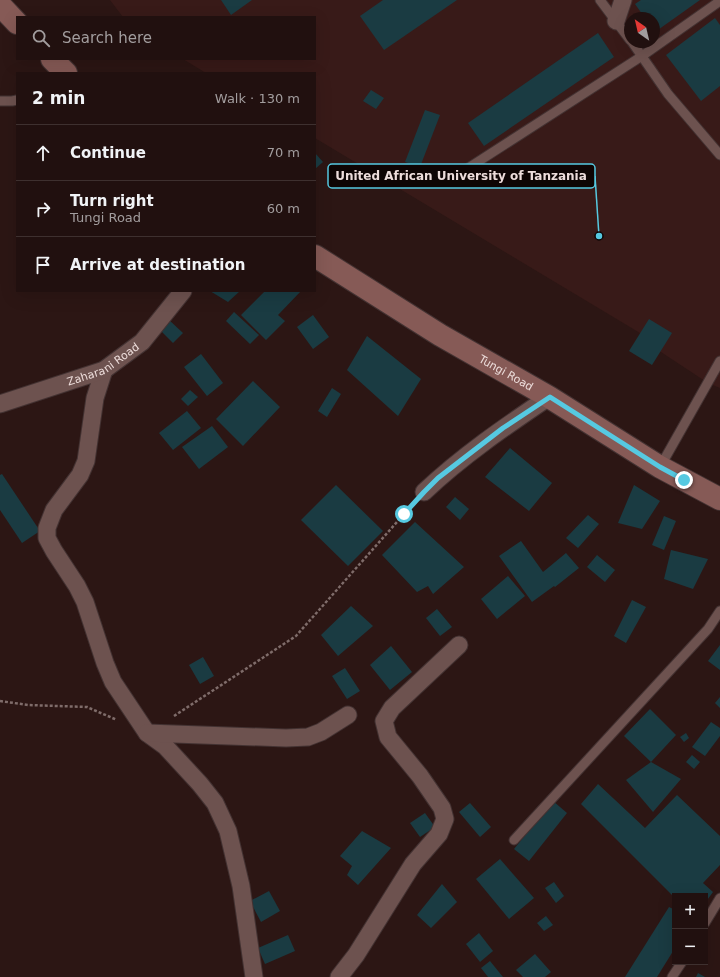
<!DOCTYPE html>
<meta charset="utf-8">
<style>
body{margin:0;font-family:"DejaVu Sans",sans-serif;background:#2d1e1d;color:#f1f3f6}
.controls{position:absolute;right:12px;bottom:12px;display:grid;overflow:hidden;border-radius:0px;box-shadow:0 4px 16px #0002}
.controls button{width:36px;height:36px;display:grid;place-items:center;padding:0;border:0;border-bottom:1px solid #3e302f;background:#21100f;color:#f1f3f6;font:20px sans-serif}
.compass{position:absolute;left:624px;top:12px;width:36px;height:36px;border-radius:50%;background:#21100f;box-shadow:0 4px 16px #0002;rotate:326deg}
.stop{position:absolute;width:12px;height:12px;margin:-9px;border:3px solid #56c9e1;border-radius:50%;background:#fff}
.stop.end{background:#56c9e1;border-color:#fff;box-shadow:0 1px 4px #0008}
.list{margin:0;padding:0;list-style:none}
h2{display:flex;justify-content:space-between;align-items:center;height:52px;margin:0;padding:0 16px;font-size:17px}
h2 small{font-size:13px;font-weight:400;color:#a29d9e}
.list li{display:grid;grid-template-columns:26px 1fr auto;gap:12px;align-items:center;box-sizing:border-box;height:56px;padding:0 16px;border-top:1px solid #3e302f}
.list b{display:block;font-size:15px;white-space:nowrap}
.list p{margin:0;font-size:13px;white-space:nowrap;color:#a29d9e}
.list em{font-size:13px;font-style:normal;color:#a29d9e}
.icon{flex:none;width:22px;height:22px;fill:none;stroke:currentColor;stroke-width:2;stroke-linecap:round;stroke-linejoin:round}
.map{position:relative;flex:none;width:720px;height:977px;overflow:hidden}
.search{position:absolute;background:#21100f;box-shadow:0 4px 16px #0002;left:16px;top:16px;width:300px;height:44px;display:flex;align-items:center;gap:10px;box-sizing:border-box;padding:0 14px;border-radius:0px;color:#a29d9e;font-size:15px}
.panel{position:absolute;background:#21100f;box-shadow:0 4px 16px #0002;left:16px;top:72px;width:300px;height:220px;border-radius:0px}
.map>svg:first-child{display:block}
.built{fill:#381a18;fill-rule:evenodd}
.building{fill:#1a3b42}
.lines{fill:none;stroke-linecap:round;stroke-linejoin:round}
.service-casing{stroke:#433232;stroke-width:11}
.minor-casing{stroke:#433232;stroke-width:19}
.secondary-casing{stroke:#433232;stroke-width:24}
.path{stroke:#7f6c6a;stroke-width:2.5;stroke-dasharray:3 2;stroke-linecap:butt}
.service{stroke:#6d524f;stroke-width:9}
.minor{stroke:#6d524f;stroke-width:17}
.secondary{stroke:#865a56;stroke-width:22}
.route{stroke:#56c9e1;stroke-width:5}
.labels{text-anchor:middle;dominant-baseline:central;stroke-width:4;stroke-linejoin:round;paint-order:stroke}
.street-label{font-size:11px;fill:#eddddb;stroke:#0e0504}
.leader{fill:none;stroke:#56c9e1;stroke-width:1.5}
.callout-dot{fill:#56c9e1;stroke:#0e0504;stroke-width:1.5}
.callout{fill:#0e0504;stroke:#56c9e1;stroke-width:1.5}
.callout-label{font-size:12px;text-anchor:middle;font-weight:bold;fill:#eddddb}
</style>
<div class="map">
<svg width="720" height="977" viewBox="0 0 720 977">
<rect width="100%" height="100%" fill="#2c1614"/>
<path class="built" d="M110 0H720V388L708 383 661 352 640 333 315 138V73H206L183 59H315V17H123ZM630 18H654V42H630Z"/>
<g class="building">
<polygon points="221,0 252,0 231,15"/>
<polygon points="383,0 457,0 384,50 360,16"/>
<polygon points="641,0 700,0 655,32 654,18 645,18 635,4"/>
<polygon points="715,18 720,25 720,86 701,101 666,55"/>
<polygon points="598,33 614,57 484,146 468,123"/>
<polygon points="371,90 384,98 376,109 363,101"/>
<polygon points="425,110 440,115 420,167 405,162"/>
<polygon points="315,153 323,162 315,169"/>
<polygon points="210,291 240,291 228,302"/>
<polygon points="265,291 301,291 278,315 285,321 266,340 241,315"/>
<polygon points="234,312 259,335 250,344 226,321"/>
<polygon points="313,315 329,337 313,349 297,327"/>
<polygon points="168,319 183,333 173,343 159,329"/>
<polygon points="649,319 672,333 652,365 629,351"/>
<polygon points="367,336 421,379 398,416 347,370"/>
<polygon points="201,354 223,383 207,396 184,367"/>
<polygon points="253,381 280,407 243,446 216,419"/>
<polygon points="332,388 341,394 327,417 318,411"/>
<polygon points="190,390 198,397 188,406 181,399"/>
<polygon points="187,411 201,428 173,450 159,433"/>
<polygon points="212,426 228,447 199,469 182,447"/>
<polygon points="510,448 552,483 529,511 485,477"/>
<polygon points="2,474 40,531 22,543 0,510 0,475"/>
<polygon points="336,485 383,531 348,566 301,520"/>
<polygon points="634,485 660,501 642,529 618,523"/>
<polygon points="455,497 469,509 460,520 446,507"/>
<polygon points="588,515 599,524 578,548 566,538"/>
<polygon points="664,516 676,521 664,550 652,545"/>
<polygon points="415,522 464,567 433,594 428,586 417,592 382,555"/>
<polygon points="521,541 543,572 566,553 579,568 555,587 554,586 532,602 499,556"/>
<polygon points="671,550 708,559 693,589 664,579"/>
<polygon points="597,555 615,570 605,582 587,567"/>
<polygon points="508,576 525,596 497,619 481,599"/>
<polygon points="632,600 646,607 626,643 614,636"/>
<polygon points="351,606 373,626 338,656 321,635"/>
<polygon points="437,609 452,627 440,636 426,618"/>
<polygon points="720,645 720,670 708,661"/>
<polygon points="391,646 412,672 390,690 370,665"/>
<polygon points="203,657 214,676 200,684 189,665"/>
<polygon points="345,668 360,691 347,699 332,676"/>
<polygon points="720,697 720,708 715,703"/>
<polygon points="650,709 676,735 651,762 624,736"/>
<polygon points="711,722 720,728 720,736 705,756 692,747"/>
<polygon points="686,733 689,738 684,742 680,737"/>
<polygon points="692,755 700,762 694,769 686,762"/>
<polygon points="651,762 681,779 653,812 626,780"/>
<polygon points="598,784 645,828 677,795 720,836 720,865 703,883 713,892 705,903 705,896 675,896 675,898 581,804"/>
<polygon points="553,801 567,813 529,861 514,849"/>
<polygon points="470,803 491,827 480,837 459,812"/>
<polygon points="425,813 435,827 420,837 410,823"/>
<polygon points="362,831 391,848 358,885 347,875 352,866 340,856"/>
<polygon points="500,859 534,898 509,919 476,879"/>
<polygon points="554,882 564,896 556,903 545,888"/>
<polygon points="442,884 457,902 431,928 417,915"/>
<polygon points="269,891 280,911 261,922 250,901"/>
<polygon points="669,907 675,910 675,948 657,977 625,977"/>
<polygon points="546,916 553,925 544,931 537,923"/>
<polygon points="479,933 493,951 480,962 466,944"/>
<polygon points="288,935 295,951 265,964 258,948"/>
<polygon points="535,954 551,972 545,977 523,977 516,970"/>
<polygon points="490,961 503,977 488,977 481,968"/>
<polygon points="698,973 705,977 696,977"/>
</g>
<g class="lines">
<g class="service-casing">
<g id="service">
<polyline points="600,0 630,40"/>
<polyline points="632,42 668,94 720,155"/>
<polyline points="0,101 12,101 17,100"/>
<polyline points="462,172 642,56 720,1"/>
<polyline points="660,467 720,361"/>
<polyline points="514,840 708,629 720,611"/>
<polyline points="705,923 720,898"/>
<polyline points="672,977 682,962"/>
</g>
</g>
<g class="minor-casing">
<g id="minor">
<polyline points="616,21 623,0"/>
<polyline points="104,370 95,398 86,461 80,475 54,510 47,528 47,538 54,551 77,586 85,602 105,663 113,682 147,733 165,746 200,784 215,803 228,831 241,886 254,977"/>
<path id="s1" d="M0 404 104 370 142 342 183 291"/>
<path d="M424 492C462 456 506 426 549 397"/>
<polyline points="147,733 286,738 308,737 321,732 348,715"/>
<polyline points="339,977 356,955 413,864 439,834 445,819 442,808 420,776 388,737 384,721 392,708 459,645"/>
</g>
</g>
<g class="secondary-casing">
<g id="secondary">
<polyline points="0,5 17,23"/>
<polyline points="52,59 66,73"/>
<path id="s2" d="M315 256 440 335 549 397 660 467 720 499"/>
</g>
</g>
<g class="path">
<polyline points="0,701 28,705 87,707 117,720"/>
<polyline points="174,716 296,636 412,505"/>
</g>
<use href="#service" class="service"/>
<use href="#minor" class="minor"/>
<use href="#secondary" class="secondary"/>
</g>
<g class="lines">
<polyline class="route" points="404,514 424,492 438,478 503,428 550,397 660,467 684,480"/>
</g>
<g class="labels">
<g class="street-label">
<text stroke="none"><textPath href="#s1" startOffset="111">Zaharani Road</textPath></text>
<text stroke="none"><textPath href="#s2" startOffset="224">Tungi Road</textPath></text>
</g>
</g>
<path class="leader" d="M599 236L595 176"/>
<circle class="callout-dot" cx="599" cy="236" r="4"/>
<rect class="callout" x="328" y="164" width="267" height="24" rx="4"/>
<g class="callout-label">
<text x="461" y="180">United African University of Tanzania</text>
</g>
</svg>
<div class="controls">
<button>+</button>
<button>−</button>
</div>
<svg class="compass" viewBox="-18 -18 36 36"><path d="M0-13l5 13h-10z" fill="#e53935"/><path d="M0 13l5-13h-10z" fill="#a29d9e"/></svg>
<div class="stop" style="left:404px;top:514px"></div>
<div class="stop end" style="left:684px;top:480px"></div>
<div class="search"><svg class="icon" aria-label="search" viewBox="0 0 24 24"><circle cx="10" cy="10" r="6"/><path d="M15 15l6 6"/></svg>Search here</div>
<section class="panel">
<h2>2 min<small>Walk · 130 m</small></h2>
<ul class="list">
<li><svg class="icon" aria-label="ahead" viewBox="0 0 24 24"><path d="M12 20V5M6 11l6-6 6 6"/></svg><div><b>Continue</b></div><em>70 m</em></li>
<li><svg class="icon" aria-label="right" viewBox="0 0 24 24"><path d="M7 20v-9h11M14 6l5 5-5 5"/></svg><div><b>Turn right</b><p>Tungi Road</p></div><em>60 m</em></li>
<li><svg class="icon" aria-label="arrive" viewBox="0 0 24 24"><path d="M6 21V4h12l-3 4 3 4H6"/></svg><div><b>Arrive at destination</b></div></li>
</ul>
</section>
</div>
